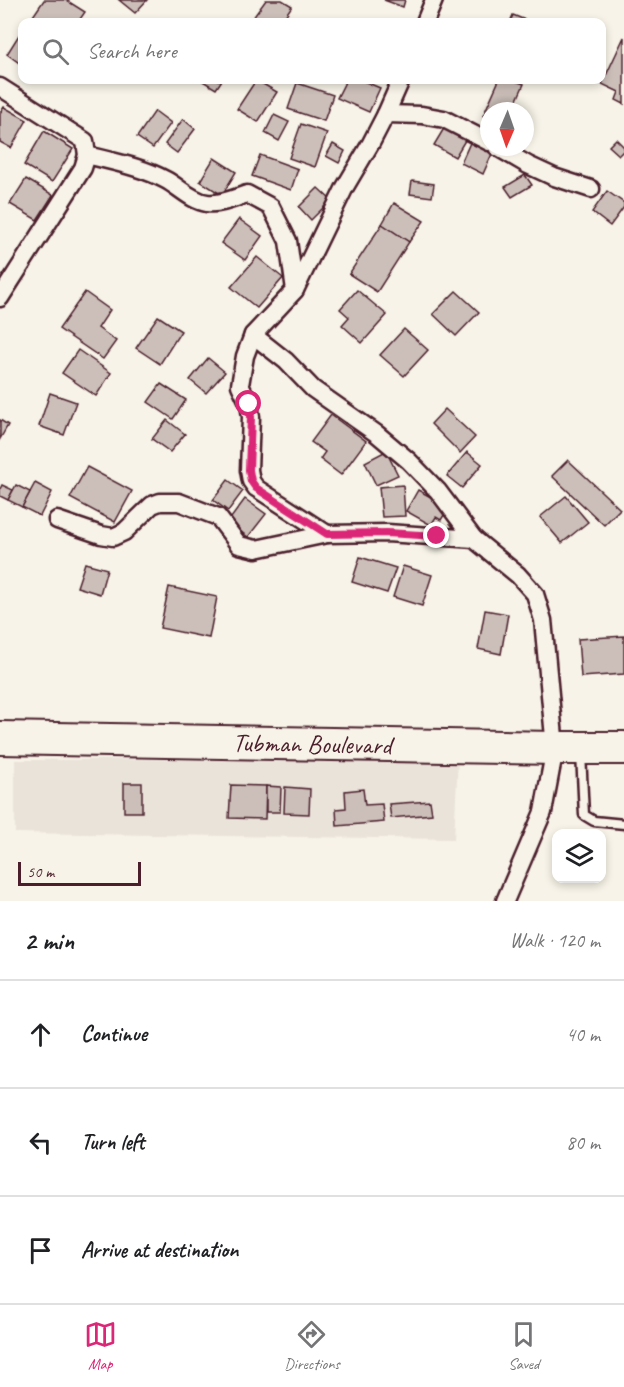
<!DOCTYPE html>
<meta charset="utf-8">
<style>
body{margin:0;font-family:Caveat,sans-serif;background:#f6f6f6;color:#202124}
.controls{position:absolute;right:18px;bottom:18px;display:grid;overflow:hidden;border-radius:12px;box-shadow:0 3px 9px #0003}
.controls button{width:54px;height:54px;display:grid;place-items:center;padding:0;border:0;border-bottom:2px solid #e0e0e0;background:#fff;color:#202124;font:30px sans-serif}
.compass{position:absolute;left:480px;top:102px;width:54px;height:54px;border-radius:50%;background:#fff;box-shadow:0 3px 9px #0003;rotate:182deg}
.scale{position:absolute;left:18px;bottom:15px;width:123px;box-sizing:border-box;padding-left:6px;border:3px solid #4a1f2b;border-top:0;font-size:16px;line-height:21px;white-space:nowrap;color:#4a1f2b;-webkit-text-stroke:4px #f7f3e8;paint-order:stroke}
.stop{position:absolute;width:18px;height:18px;margin:-14px;border:4px solid #db2777;border-radius:50%;background:#fff}
.stop.end{background:#db2777;border-color:#fff;box-shadow:0 2px 6px #0008}
.list{margin:0;padding:0;list-style:none}
h2{display:flex;justify-content:space-between;align-items:center;height:78px;margin:0;padding:0 24px;font-size:26px}
h2 small{font-size:20px;font-weight:400;color:#757577}
.list li{display:grid;grid-template-columns:39px 1fr auto;gap:18px;align-items:center;box-sizing:border-box;height:108px;padding:0 24px;border-top:2px solid #e0e0e0}
.list b{display:block;font-size:22px;white-space:nowrap}
.list em{font-size:20px;font-style:normal;color:#757577}
.icon{flex:none;width:33px;height:33px;fill:none;stroke:currentColor;stroke-width:2;stroke-linecap:round;stroke-linejoin:round}
.map{position:relative;flex:none;width:624px;height:901px;overflow:hidden}
.search{position:absolute;background:#fff;box-shadow:0 3px 9px #0003;left:18px;right:18px;top:18px;height:66px;display:flex;align-items:center;gap:15px;box-sizing:border-box;padding:0 21px;border-radius:12px;color:#757577;font-size:22px}
.sheet{height:402px;background:#fff}
nav{display:flex;justify-content:space-around;align-items:center;box-sizing:border-box;height:84px;border-top:2px solid #e0e0e0;background:#fff;font-size:16px;color:#757577}
nav a{display:grid;justify-items:center;gap:3px}
nav .on{color:#db2777}
.map>svg:first-child{display:block}
.built{fill:#eae3da}
.building{fill:#ccbfb9;stroke:#4a1f2b;stroke-width:1.5}
.lines{fill:none;stroke-linecap:round;stroke-linejoin:round}
.lane-casing{stroke:#4a1f2b;stroke-width:13}
.street-casing{stroke:#4a1f2b;stroke-width:21}
.highway-casing{stroke:#4a1f2b;stroke-width:36}
.lane{stroke:#f7f3e8;stroke-width:8}
.street{stroke:#f7f3e8;stroke-width:16}
.highway{stroke:#f7f3e8;stroke-width:32}
.route{stroke:#db2777;stroke-width:8}
.labels{text-anchor:middle;dominant-baseline:central;stroke-width:6;stroke-linejoin:round;paint-order:stroke}
.street-label{font-size:26px;fill:#4a1f2b;stroke:#f7f3e8}
</style>
<div class="map">
<svg width="624" height="901" viewBox="0 0 624 901">
<rect width="100%" height="100%" fill="#f7f3e8"/>
<filter id="ink" filterUnits="userSpaceOnUse"><feTurbulence type="fractalNoise" baseFrequency=".0167" numOctaves="2"/><feDisplacementMap in="SourceGraphic" scale="12" xChannelSelector="R" yChannelSelector="G"/><feConvolveMatrix kernelMatrix="1 2 1 2 8 2 1 2 1" color-interpolation-filters="sRGB"/></filter>
<g filter="url(#ink)">
<polygon class="built" points="458,758 454,839 15,833 15,760"/>
<g class="building">
<polygon points="44,0 66,0 85,12 78,22 29,22"/>
<polygon points="119,0 147,0 135,13"/>
<polygon points="266,0 282,0 292,6 281,22 250,22"/>
<polygon points="384,0 405,0 403,7"/>
<polygon points="513,15 530,22 510,22"/>
<polygon points="22,30 22,65 7,54"/>
<polygon points="624,37 624,104 616,100 619,92 602,84"/>
<polygon points="201,80 222,80 216,89"/>
<polygon points="256,80 277,92 258,122 237,109"/>
<polygon points="346,80 361,80 380,88 369,112 337,98"/>
<polygon points="499,80 513,80 524,84 512,111 489,111 489,119 483,116"/>
<polygon points="297,83 333,95 324,121 288,109"/>
<polygon points="4,107 27,120 11,148 0,142 0,113"/>
<polygon points="155,111 171,123 153,148 137,137"/>
<polygon points="274,115 289,122 279,141 265,133"/>
<polygon points="183,119 195,129 177,153 165,144"/>
<polygon points="301,124 327,133 315,167 289,158"/>
<polygon points="446,125 467,137 455,157 434,145"/>
<polygon points="44,131 73,149 52,182 24,165"/>
<polygon points="473,136 495,147 483,174 461,163"/>
<polygon points="616,139 624,147 624,150 619,155 609,146"/>
<polygon points="333,144 345,151 339,163 326,156"/>
<polygon points="260,155 298,169 291,190 252,176"/>
<polygon points="214,158 236,172 222,195 200,181"/>
<polygon points="525,175 532,185 512,197 505,187"/>
<polygon points="26,179 53,195 37,220 10,204"/>
<polygon points="412,181 434,184 432,197 410,194"/>
<polygon points="318,188 331,200 311,220 299,207"/>
<polygon points="607,191 624,203 624,207 610,226 592,212"/>
<polygon points="394,203 424,221 409,242 382,224"/>
<polygon points="239,219 262,236 245,260 221,243"/>
<polygon points="382,224 409,242 377,292 349,274"/>
<polygon points="257,257 283,278 257,308 231,287"/>
<polygon points="357,290 387,315 362,343 342,325 349,317 340,309"/>
<polygon points="456,291 479,312 456,336 433,314"/>
<polygon points="85,292 110,310 98,328 116,341 103,359 59,329"/>
<polygon points="158,316 181,331 160,364 136,348"/>
<polygon points="404,329 428,350 404,376 380,355"/>
<polygon points="78,350 111,373 96,396 62,373"/>
<polygon points="208,358 225,372 206,393 190,380"/>
<polygon points="161,384 186,400 173,419 148,402"/>
<polygon points="50,393 76,402 64,435 39,426"/>
<polygon points="445,409 475,437 460,453 431,424"/>
<polygon points="331,415 366,441 341,475 320,459 325,452 311,442"/>
<polygon points="0,420 8,425 0,439"/>
<polygon points="167,420 185,434 170,452 152,439"/>
<polygon points="386,451 398,475 376,485 365,462"/>
<polygon points="467,452 482,464 462,488 447,476"/>
<polygon points="568,460 620,509 604,525 552,476"/>
<polygon points="87,467 132,491 115,522 70,498"/>
<polygon points="228,480 243,491 228,511 213,500"/>
<polygon points="35,483 52,492 40,516 22,507"/>
<polygon points="2,485 13,490 8,500 0,496 0,489"/>
<polygon points="16,485 30,492 22,507 8,500"/>
<polygon points="403,485 405,516 382,517 379,487"/>
<polygon points="418,490 449,507 441,520 436,517 431,525 406,511"/>
<polygon points="566,496 588,522 562,543 540,517"/>
<polygon points="245,499 266,514 248,537 228,522"/>
<polygon points="360,557 396,568 387,593 352,582"/>
<polygon points="85,563 107,569 100,594 77,587"/>
<polygon points="403,566 432,575 422,606 393,597"/>
<polygon points="169,587 217,597 209,638 160,628"/>
<polygon points="485,610 508,614 501,654 478,649"/>
<polygon points="624,636 624,674 581,677 578,639"/>
<rect x="124" y="783" width="18" height="29"/>
<polygon points="231,785 266,786 265,819 229,818"/>
<polygon points="266,786 281,787 280,812 266,812"/>
<polygon points="285,787 310,789 309,814 284,813"/>
<polygon points="363,789 365,805 382,804 384,822 337,826 336,809 346,808 345,791"/>
<polygon points="430,801 432,814 391,818 389,804"/>
</g>
<g class="lines">
<g class="lane-casing">
<polyline id="lane" points="581,753 584,815 594,821 624,824"/>
</g>
<g class="street-casing">
<g id="street">
<polyline points="425,22 434,0"/>
<polyline points="0,87 85,141 87,155 83,168 0,298"/>
<polyline points="386,114 422,115 444,119 489,142"/>
<polyline points="497,147 528,165 554,177 591,189"/>
<path d="M87 155C114 162 142 167 166 180 179 187 192 201 207 203 220 205 235 198 247 194L271 207 288 241 295 290"/>
<polyline points="253,335 286,361 313,389 377,434 409,461 438,491 474,539"/>
<polyline points="57,520 101,535 113,537 124,532 152,505 160,502 179,502 218,517 239,545 256,549 327,534 387,533 474,539 518,575 535,594 543,620 555,748 543,812 505,901"/>
<polyline points="327,534 256,488 251,481 249,470 251,417 249,404 240,385 245,356 253,335 295,290 345,187 371,143 386,114 401,80"/>
</g>
</g>
<g class="highway-casing">
<polyline id="highway" points="0,738 555,748 624,748"/>
</g>
<use href="#lane" class="lane"/>
<use href="#street" class="street"/>
<use href="#highway" class="highway"/>
</g>
</g>
<g class="lines" filter="url(#ink)">
<polyline class="route" points="249,404 251,417 249,470 251,481 256,488 327,534 387,533 437,536"/>
</g>
<g class="labels">
<g class="street-label">
<text transform="translate(312 744) rotate(1)">Tubman Boulevard</text>
</g>
</g>
</svg>
<div class="controls">
<button><svg class="icon" aria-label="layers" viewBox="0 0 24 24"><path d="M12 4l9 5-9 5-9-5zM3 14l9 5 9-5"/></svg></button>
</div>
<svg class="compass" viewBox="-18 -18 36 36"><path d="M0-13l5 13h-10z" fill="#e53935"/><path d="M0 13l5-13h-10z" fill="#757577"/></svg>
<div class="scale">50 m</div>
<div class="stop" style="left:249px;top:404px"></div>
<div class="stop end" style="left:437px;top:536px"></div>
<div class="search"><svg class="icon" aria-label="search" viewBox="0 0 24 24"><circle cx="10" cy="10" r="6"/><path d="M15 15l6 6"/></svg>Search here</div>
</div>
<section class="sheet">
<h2>2 min<small>Walk · 120 m</small></h2>
<ul class="list">
<li><svg class="icon" aria-label="ahead" viewBox="0 0 24 24"><path d="M12 20V5M6 11l6-6 6 6"/></svg><div><b>Continue</b></div><em>40 m</em></li>
<li><svg class="icon" aria-label="left" viewBox="0 0 24 24"><path d="M17 20v-9H6M10 6l-5 5 5 5"/></svg><div><b>Turn left</b></div><em>80 m</em></li>
<li><svg class="icon" aria-label="arrive" viewBox="0 0 24 24"><path d="M6 21V4h12l-3 4 3 4H6"/></svg><div><b>Arrive at destination</b></div></li>
</ul>
</section>
<nav>
<a class="on"><svg class="icon" aria-label="map" viewBox="0 0 24 24"><path d="M3 6l6-2 6 2 6-2v14l-6 2-6-2-6 2zM9 4v14M15 6v14"/></svg>Map</a>
<a><svg class="icon" aria-label="directions" viewBox="0 0 24 24"><path d="M12 3l9 9-9 9-9-9zM9 14v-3h6M13 9l2 2-2 2"/></svg>Directions</a>
<a><svg class="icon" aria-label="saved" viewBox="0 0 24 24"><path d="M7 4h10v16l-5-4-5 4z"/></svg>Saved</a>
</nav>
